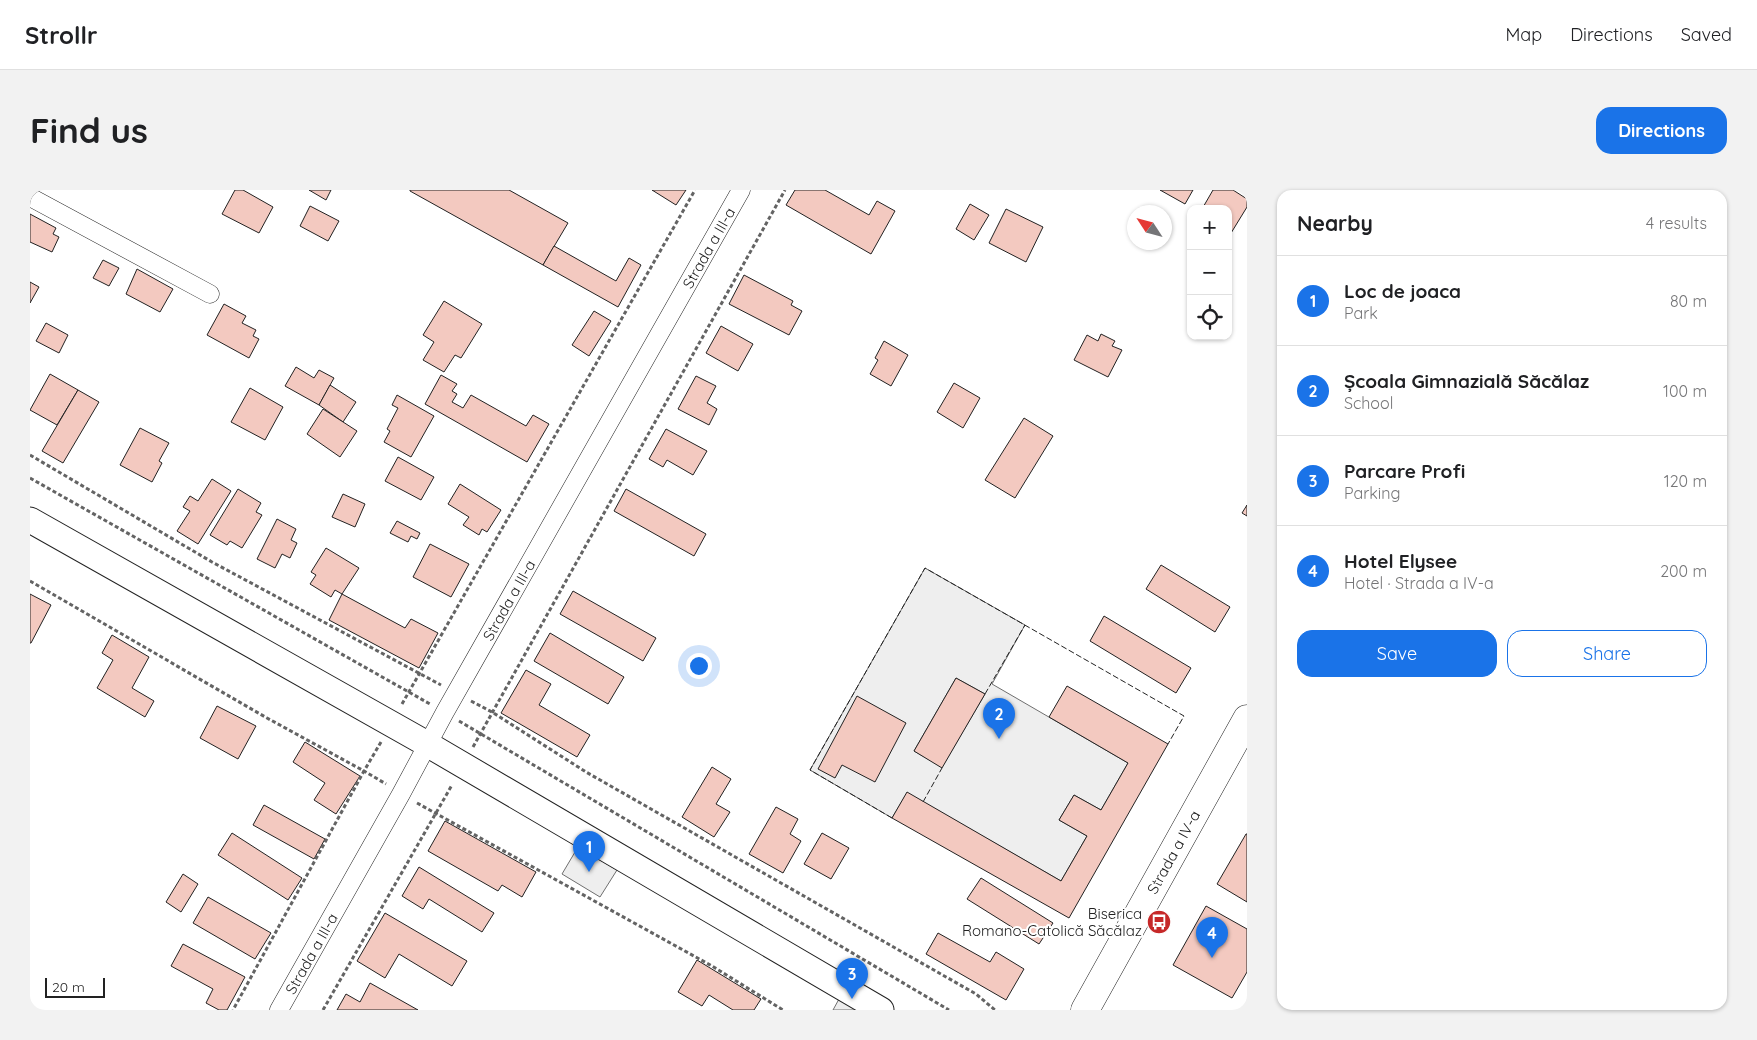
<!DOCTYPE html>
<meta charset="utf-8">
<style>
body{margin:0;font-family:Quicksand,sans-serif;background:#f2f2f2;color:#202124}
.controls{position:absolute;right:15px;top:15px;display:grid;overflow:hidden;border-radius:10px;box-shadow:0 1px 4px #0004}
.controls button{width:45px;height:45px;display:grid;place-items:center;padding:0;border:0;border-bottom:1px solid #e0e0e0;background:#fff;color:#202124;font:25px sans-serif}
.compass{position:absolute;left:1097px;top:15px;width:45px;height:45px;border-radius:50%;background:#fff;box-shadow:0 1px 4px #0004;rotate:306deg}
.scale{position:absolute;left:15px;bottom:12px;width:60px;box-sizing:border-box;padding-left:5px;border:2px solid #222;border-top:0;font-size:14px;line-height:18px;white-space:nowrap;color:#222;-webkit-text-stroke:4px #fff;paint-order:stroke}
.you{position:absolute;left:668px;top:475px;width:18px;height:18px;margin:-12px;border:4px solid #fff;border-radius:50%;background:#1a73e8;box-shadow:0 0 0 8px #1a73e833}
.badge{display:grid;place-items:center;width:32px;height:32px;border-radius:50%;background:#1a73e8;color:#fff;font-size:16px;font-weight:700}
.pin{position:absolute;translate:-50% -41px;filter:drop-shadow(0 1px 2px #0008)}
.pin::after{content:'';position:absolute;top:26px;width:18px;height:15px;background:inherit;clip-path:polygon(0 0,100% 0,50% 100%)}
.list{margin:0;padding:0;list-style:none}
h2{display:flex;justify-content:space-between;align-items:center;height:65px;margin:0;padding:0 20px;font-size:21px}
h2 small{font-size:16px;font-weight:400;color:#757577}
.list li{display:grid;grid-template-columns:32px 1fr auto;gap:15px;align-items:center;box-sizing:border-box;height:90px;padding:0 20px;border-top:1px solid #e0e0e0}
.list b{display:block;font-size:19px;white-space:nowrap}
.list p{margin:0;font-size:16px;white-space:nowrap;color:#757577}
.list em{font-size:16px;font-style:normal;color:#757577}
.actions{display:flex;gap:10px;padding:15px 20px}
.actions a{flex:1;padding:11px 0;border:1px solid #1a73e8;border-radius:15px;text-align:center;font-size:18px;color:#1a73e8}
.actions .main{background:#1a73e8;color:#fff}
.icon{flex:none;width:28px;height:28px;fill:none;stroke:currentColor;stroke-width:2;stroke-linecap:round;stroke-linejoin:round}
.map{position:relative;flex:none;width:1217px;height:820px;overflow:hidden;border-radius:15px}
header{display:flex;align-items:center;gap:30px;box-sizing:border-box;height:70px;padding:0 25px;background:#fff;border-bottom:1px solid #e0e0e0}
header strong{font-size:24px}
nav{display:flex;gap:28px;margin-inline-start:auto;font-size:18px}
.intro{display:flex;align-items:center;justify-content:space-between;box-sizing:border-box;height:120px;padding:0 30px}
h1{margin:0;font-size:35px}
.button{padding:12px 22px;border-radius:15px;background:#1a73e8;color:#fff;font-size:18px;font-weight:700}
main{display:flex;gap:30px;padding:0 30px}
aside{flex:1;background:#fff;border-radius:15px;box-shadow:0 1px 4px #0004}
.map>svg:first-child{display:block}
.green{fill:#eee;stroke:#6f6f6f;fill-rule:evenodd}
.parking{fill:#ededed;stroke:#6f6f6f}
.building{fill:#f3c9c0;stroke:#222}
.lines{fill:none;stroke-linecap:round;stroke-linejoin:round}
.street-casing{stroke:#222;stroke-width:19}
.secondary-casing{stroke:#222;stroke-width:27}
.primary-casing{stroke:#222;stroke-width:29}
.path{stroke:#646464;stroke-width:3;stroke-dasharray:4 2.5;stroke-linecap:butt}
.street{stroke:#fff;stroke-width:18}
.secondary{stroke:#fff;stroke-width:25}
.primary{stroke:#fff;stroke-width:28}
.fence{stroke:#222;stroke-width:1;stroke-dasharray:6 2.5;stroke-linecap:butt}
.labels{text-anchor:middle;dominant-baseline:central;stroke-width:4;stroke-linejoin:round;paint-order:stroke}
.street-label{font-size:15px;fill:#222;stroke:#fff}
.poi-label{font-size:15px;fill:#222;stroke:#fff;text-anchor:end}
</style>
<header>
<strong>Strollr</strong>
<nav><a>Map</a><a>Directions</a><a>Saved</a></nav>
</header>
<div class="intro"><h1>Find us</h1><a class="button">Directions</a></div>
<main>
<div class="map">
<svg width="1217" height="820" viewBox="0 0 1217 820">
<rect width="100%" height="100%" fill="#fff"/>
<g class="green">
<path d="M895 378 995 435 962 494 1098 573 1071 620 1044 605 1029 630 1057 646 1031 691 877 603 862 628 780 580ZM926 488 955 504 912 577 884 561Z"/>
<polygon points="548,657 587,680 570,707 532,684"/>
</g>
<polygon class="parking" points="815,798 854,820 803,820"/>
<g class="building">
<polygon points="205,0 213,0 243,17 229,43 192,24"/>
<polygon points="279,0 301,0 296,10"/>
<polygon points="380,0 479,0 538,33 513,75 380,1"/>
<polygon points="622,0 656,0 646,15"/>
<polygon points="765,0 795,0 839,25 847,11 865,21 841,64 756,15"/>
<polygon points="1130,0 1163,0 1155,14"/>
<polygon points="1183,0 1203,0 1217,9 1217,17 1198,48 1198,19 1172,19"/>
<polygon points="940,14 959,25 944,50 926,39"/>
<polygon points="280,16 309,31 298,51 270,36"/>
<polygon points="976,19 1013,37 996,72 959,53"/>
<polygon points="0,24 26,38 23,44 29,47 22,62 0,52"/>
<polygon points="524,56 586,91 599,68 611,75 588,117 513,75"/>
<polygon points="73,70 89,78 79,96 63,88"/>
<polygon points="107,79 143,99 130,122 96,104"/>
<polygon points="714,85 763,111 761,115 772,121 759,145 699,114"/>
<polygon points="0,92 9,97 0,113"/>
<polygon points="414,111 452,134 431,168 425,165 414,182 393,170 404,152 393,145"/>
<polygon points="194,114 216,126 212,133 226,140 223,146 229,149 219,168 177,145"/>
<polygon points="564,121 581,131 559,166 542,155"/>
<polygon points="16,133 38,145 29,163 6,151"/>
<polygon points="691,136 723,154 708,181 676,163"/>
<polygon points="1071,144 1085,151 1082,156 1092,160 1078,187 1044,170 1057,145 1068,151"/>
<polygon points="854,151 878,165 861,196 840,184 848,170 845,168"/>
<polygon points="266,177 284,188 289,180 304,188 289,215 255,196"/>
<polygon points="20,184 48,200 27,235 0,220"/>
<polygon points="411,185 427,194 422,201 427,204 422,212 433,218 441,205 496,236 503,225 519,234 497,272 395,214"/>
<polygon points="666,186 686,196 677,213 687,219 679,235 648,219"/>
<polygon points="924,193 950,208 933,238 907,222"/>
<polygon points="300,195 326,212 313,232 289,215"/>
<polygon points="220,198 253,217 235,250 201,232"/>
<polygon points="48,200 69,212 33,273 12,261"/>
<polygon points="367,205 404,226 381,267 354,252 360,241 357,239 368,218 362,215"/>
<polygon points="293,219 327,241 310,267 277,244"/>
<polygon points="994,228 1023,246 985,308 955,290"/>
<polygon points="110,238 139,253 129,271 132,273 122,292 90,275"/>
<polygon points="636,239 677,261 663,285 637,270 633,277 619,269"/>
<polygon points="368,267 404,287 391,310 355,291"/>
<polygon points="182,289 201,301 168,354 147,341 160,321 153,317 160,306 168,311"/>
<polygon points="430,294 471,320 457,342 452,339 449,345 433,335 439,327 418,314"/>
<polygon points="208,299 231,313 226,322 232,325 212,358 200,351 197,355 180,345"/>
<polygon points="596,299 676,344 664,366 584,321"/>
<polygon points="313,304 335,314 325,337 302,327"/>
<polygon points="1217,315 1217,326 1212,323"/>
<polygon points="247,329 266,339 261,350 267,353 260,368 252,364 245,378 227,369"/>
<polygon points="367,331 390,343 387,349 381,346 378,352 360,343"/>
<polygon points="400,354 439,374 421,407 383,387"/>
<polygon points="296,358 329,378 312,404 305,400 301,407 280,394 286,385 281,382"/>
<polygon points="1131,375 1200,417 1185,442 1116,399"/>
<polygon points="543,401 626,448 613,471 530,424"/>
<polygon points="0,404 21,415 1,453 0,453"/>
<polygon points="312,404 375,438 381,429 408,443 389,478 299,430"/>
<polygon points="1074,426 1161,478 1146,503 1060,451"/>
<polygon points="520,443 594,487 578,514 504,471"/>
<polygon points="82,445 119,467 102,498 124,511 115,527 67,498 83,470 72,463"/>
<polygon points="496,480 521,494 509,515 560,545 547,567 471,523"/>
<polygon points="926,488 955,504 912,578 884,561"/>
<polygon points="1037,496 1138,554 1039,728 862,628 877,602 1031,691 1057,646 1029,630 1044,605 1071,620 1098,573 1019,527"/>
<polygon points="827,506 876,533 845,592 812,575 805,588 788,579"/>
<polygon points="187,516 226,536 208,569 170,548"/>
<polygon points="275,552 330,586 306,624 284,610 295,593 263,572"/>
<polygon points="682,577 701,589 686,614 700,622 684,647 652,627"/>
<polygon points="234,615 295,649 284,669 223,635"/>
<polygon points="746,617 768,629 760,644 771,651 753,683 719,664"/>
<polygon points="415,631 506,682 492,707 472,695 468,701 398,661"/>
<polygon points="202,643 272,688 258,710 188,665"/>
<polygon points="792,643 819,658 801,689 774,674"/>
<polygon points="1216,644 1217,644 1217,712 1187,694"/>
<polygon points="389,677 464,723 452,742 399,709 393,719 372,706"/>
<polygon points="153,684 168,694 151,722 136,712"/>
<polygon points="951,688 1023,733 1009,754 937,709"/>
<polygon points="178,707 241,743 225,769 163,733"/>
<polygon points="1176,716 1217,739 1217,782 1202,808 1143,775"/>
<polygon points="355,723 437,771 422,796 369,764 355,788 327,771"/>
<polygon points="908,743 960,772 966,762 994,779 976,810 896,764"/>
<polygon points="153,754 215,787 197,820 189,820 176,813 183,799 141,776"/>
<polygon points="667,770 731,809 724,820 703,820 679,805 672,816 648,802"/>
<polygon points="340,793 388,820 307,820 316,804 330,812"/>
</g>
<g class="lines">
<g class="street-casing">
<g id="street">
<polyline points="0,7 180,104"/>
<path id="s1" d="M249 820 371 604 415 522 711 0"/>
</g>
</g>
<g class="secondary-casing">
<polyline id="secondary" points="0,330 397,554 851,820"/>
</g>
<g class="primary-casing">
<g id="primary">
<path id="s2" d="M1055 820 1217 529"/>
</g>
</g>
<g class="path">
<polyline points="0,265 182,372 411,495"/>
<polyline points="0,288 400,514"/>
<polyline points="0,391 237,528 334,581 203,820"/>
<polyline points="441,511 462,522 556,582 946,804 965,820"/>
<polyline points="372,514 665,0"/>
<polyline points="429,531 919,820"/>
<polyline points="351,552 334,581 356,594"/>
<polyline points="443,557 755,0"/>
<polyline points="387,613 682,776 753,820"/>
<polyline points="293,820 422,595"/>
</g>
<use href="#street" class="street"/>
<use href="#secondary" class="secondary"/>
<use href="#primary" class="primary"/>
<g class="fence">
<polyline points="955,504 995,435"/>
<polyline points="893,612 912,578"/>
<polyline points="862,628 780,580 895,378 1154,526 1138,554"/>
</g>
</g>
<defs>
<g id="bus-disc" transform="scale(1.25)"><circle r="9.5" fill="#c62828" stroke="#fff"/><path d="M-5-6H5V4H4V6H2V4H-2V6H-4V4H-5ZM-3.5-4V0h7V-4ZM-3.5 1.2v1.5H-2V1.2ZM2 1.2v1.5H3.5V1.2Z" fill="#fff"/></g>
</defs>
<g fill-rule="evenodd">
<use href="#bus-disc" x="1129" y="732"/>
</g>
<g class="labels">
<g class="street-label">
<text stroke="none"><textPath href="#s1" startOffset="875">Strada a III-a</textPath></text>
<text stroke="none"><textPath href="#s1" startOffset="470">Strada a III-a</textPath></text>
<text stroke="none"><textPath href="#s2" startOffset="181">Strada a IV-a</textPath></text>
<text stroke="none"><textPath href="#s1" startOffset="65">Strada a III-a</textPath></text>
</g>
<g class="poi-label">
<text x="1112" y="723">Biserica<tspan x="1112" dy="17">Romano-Catolică Săcălaz</tspan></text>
</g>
</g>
</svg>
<div class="controls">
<button>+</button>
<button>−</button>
<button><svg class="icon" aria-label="locate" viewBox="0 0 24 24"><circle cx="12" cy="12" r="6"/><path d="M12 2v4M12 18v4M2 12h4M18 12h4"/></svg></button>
</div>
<svg class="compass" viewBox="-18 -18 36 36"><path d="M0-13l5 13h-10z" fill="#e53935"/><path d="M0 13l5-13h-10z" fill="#757577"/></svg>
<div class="scale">20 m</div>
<div class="you"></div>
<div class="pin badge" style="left:559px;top:682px">1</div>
<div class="pin badge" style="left:969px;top:549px">2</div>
<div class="pin badge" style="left:822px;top:809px">3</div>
<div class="pin badge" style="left:1182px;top:768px">4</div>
</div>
<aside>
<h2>Nearby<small>4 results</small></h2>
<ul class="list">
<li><span class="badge">1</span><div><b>Loc de joaca</b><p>Park</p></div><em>80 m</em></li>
<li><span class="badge">2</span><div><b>Școala Gimnazială Săcălaz</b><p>School</p></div><em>100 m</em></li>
<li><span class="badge">3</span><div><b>Parcare Profi</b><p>Parking</p></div><em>120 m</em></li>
<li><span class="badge">4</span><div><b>Hotel Elysee</b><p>Hotel · Strada a IV-a</p></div><em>200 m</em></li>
</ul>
<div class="actions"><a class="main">Save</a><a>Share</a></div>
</aside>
</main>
